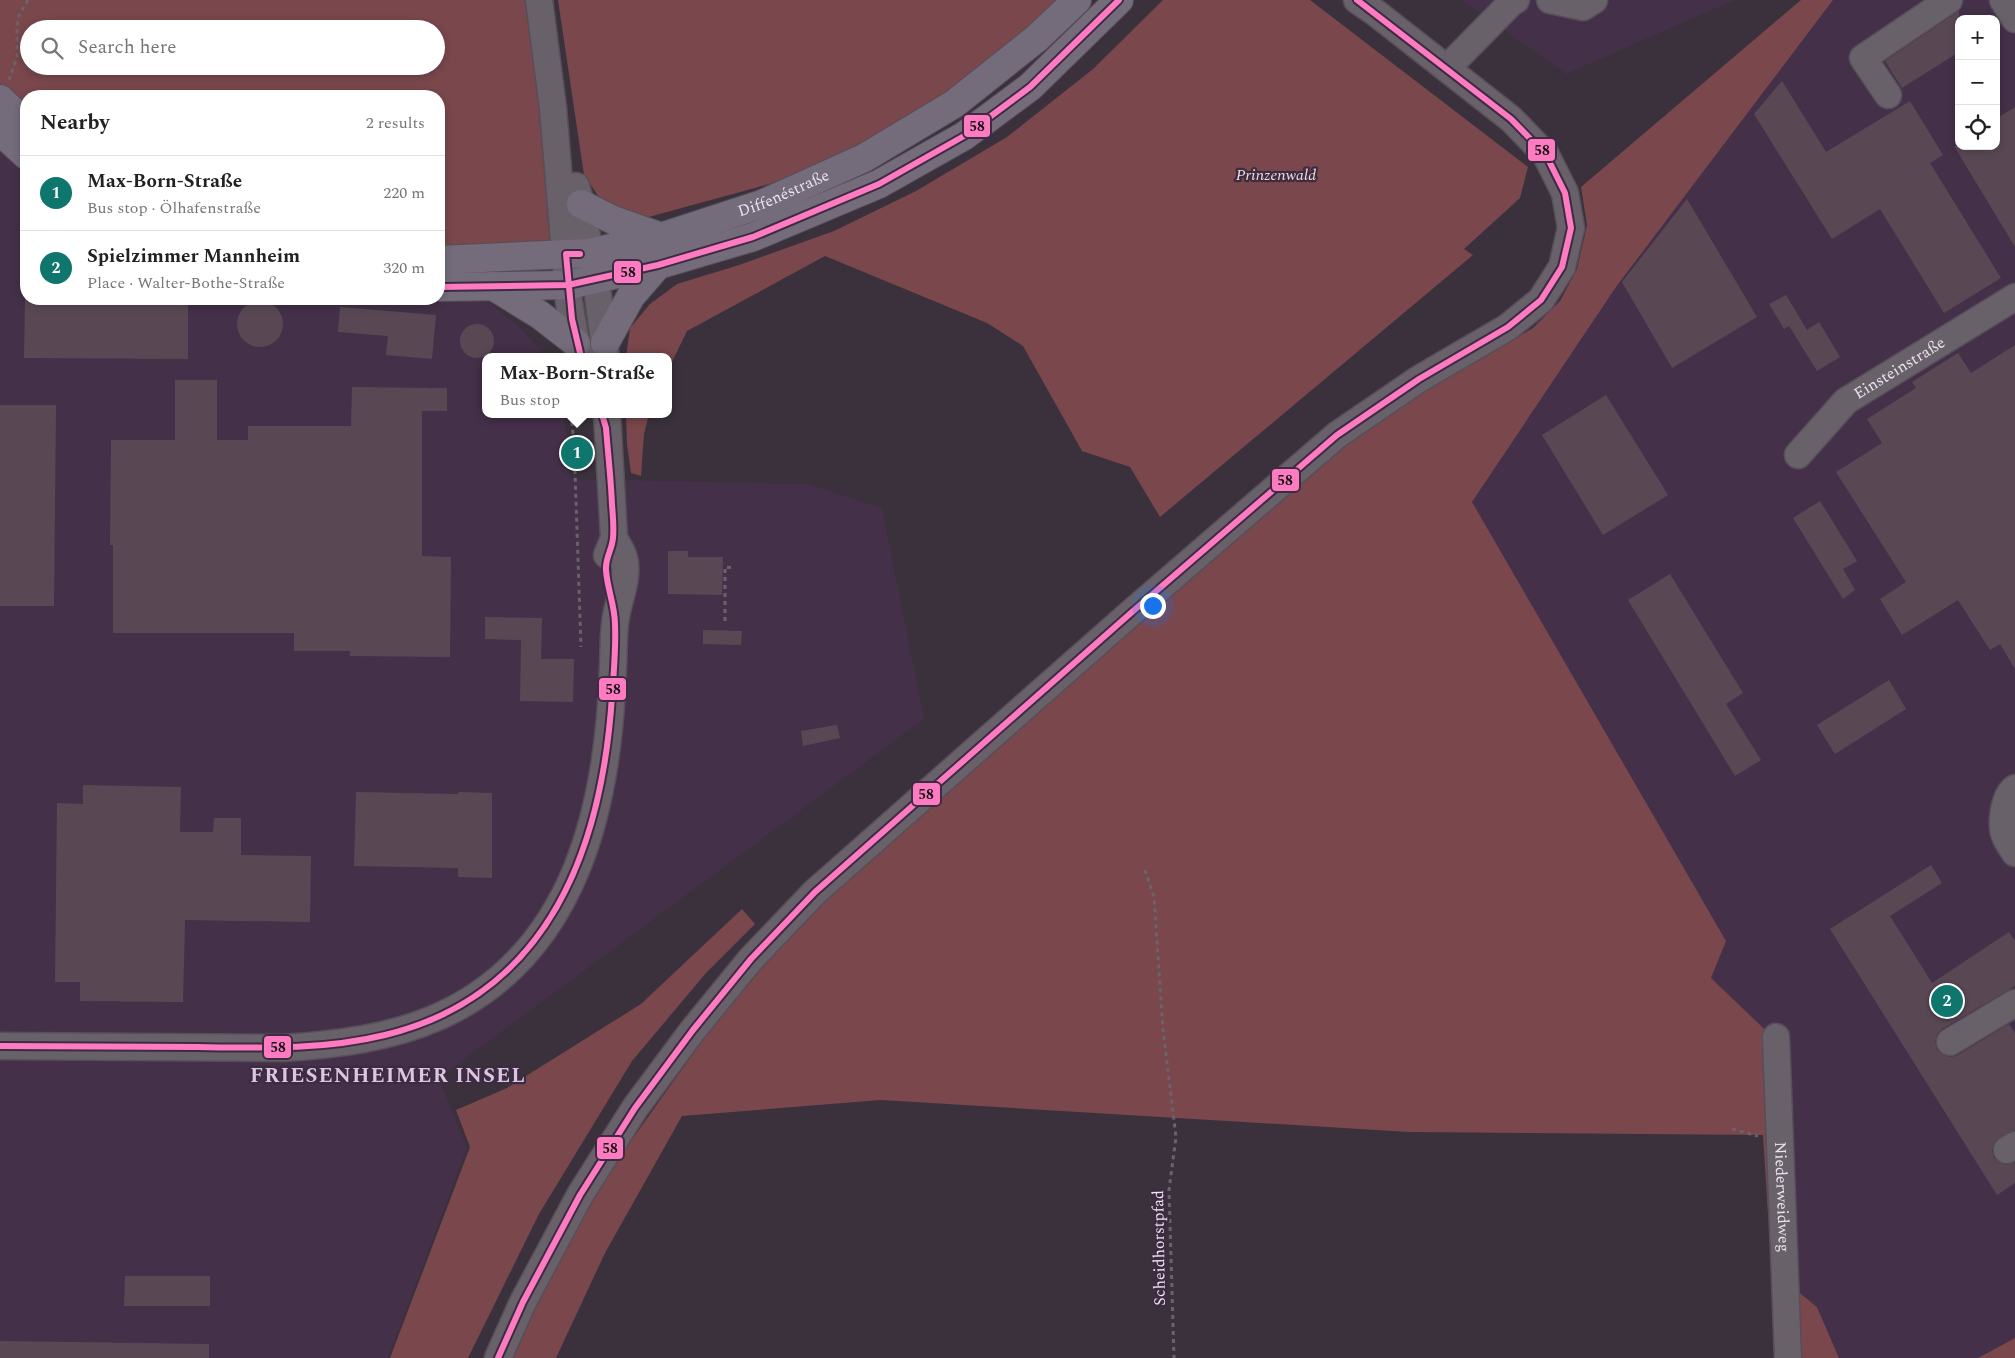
<!DOCTYPE html>
<meta charset="utf-8">
<style>
body{margin:0;font-family:Spectral,serif;background:#f2f2f2;color:#222}
.controls{position:absolute;right:15px;top:15px;display:grid;overflow:hidden;border-radius:10px;box-shadow:0 2px 8px #0003}
.controls button{width:45px;height:45px;display:grid;place-items:center;padding:0;border:0;border-bottom:1px solid #e0e0e0;background:#fff;color:#222;font:25px sans-serif}
.you{position:absolute;left:1152px;top:605px;width:18px;height:18px;margin:-12px;border:4px solid #fff;border-radius:50%;background:#1a73e8;box-shadow:0 0 0 8px #1a73e833}
.badge{display:grid;place-items:center;width:32px;height:32px;border-radius:50%;background:#0f766e;color:#fff;font-size:16px;font-weight:700}
.pin{position:absolute;translate:-50% -50%;border:2px solid #fff;box-shadow:0 1px 5px #0006}
.popup{position:absolute;left:482px;top:353px;width:190px;height:65px;box-sizing:border-box;display:grid;place-content:center;border-radius:10px;background:#fff;filter:drop-shadow(0 1px 4px #0005);font-size:16px;white-space:nowrap;color:#767676}
.popup b{font-size:19px;color:#222}
.popup::after{content:'';position:absolute;left:50%;top:100%;margin-left:-10px;border:10px solid transparent;border-top-color:#fff}
.list{margin:0;padding:0;list-style:none}
h2{display:flex;justify-content:space-between;align-items:center;height:65px;margin:0;padding:0 20px;font-size:21px}
h2 small{font-size:16px;font-weight:400;color:#767676}
.list li{display:grid;grid-template-columns:32px 1fr auto;gap:15px;align-items:center;box-sizing:border-box;height:75px;padding:0 20px;border-top:1px solid #e0e0e0}
.list b{display:block;font-size:19px;white-space:nowrap}
.list p{margin:0;font-size:16px;white-space:nowrap;color:#767676}
.list em{font-size:16px;font-style:normal;color:#767676}
.icon{flex:none;width:28px;height:28px;fill:none;stroke:currentColor;stroke-width:2;stroke-linecap:round;stroke-linejoin:round}
.map{position:relative;flex:none;width:2015px;height:1358px;overflow:hidden}
.search{position:absolute;background:#fff;box-shadow:0 2px 8px #0003;left:20px;top:20px;width:425px;height:55px;display:flex;align-items:center;gap:12px;box-sizing:border-box;padding:0 18px;border-radius:28px;color:#767676;font-size:19px}
.panel{position:absolute;background:#fff;box-shadow:0 2px 8px #0003;left:20px;top:90px;width:425px;height:215px;border-radius:20px}
.map>svg:first-child{display:block}
.built{fill:#443049;fill-rule:evenodd}
.green{fill:#79474c;fill-rule:evenodd}
.building{fill:#594854}
.lines{fill:none;stroke-linecap:round;stroke-linejoin:round}
.minor-casing{stroke:#564e59;stroke-width:29}
.major-casing{stroke:#564e59;stroke-width:30}
.path{stroke:#6a636b;stroke-width:3;stroke-dasharray:4 4;stroke-linecap:butt}
.minor{stroke:#68616a;stroke-width:26}
.major{stroke:#746c7b;stroke-width:28}
.bus-1-casing{stroke:#3d2c41;stroke-width:10}
.bus-1{stroke:#fe7ac1;stroke-width:6}
.labels{text-anchor:middle;dominant-baseline:central;stroke-width:4.5;stroke-linejoin:round;paint-order:stroke}
.park-label{font-size:16px;font-style:italic;fill:#f1dadb;stroke:#3d2c41}
.street-label{font-size:16px;fill:#ede2f0;stroke:#3d2c41}
.district-label{font-size:21px;font-weight:bold;letter-spacing:1px;fill:#dcc5e1;stroke:#3d2c41}
.line-badge{stroke:#3d2c41;stroke-width:2}
.pale-badge-label{font-size:14px;text-anchor:middle;font-weight:bold;fill:#111}
</style>
<div class="map">
<svg width="2015" height="1358" viewBox="0 0 2015 1358">
<rect width="100%" height="100%" fill="#3a313c"/>
<g class="built">
<polygon points="1462,0 1735,0 1566,74"/>
<path d="M1833 0H2015V1338L1978 1358H1839L1817 1307 1791 1286 1782 1046 1710 978 1472 502 1616 287ZM1959 19H1996V146H1959Z"/>
<polygon points="0,75 26,99 26,299 439,299 439,261 517,325 547,357 486,357 486,414 565,414 570,479 809,484 882,508 924,719 439,1078 467,1148 388,1358 0,1358"/>
</g>
<g class="green">
<path d="M0 0H539L566 254 439 260V96H26V109L0 83ZM29 29H436V66H29Z"/>
<polygon points="558,0 1063,0 955,91 817,171 645,218 611,208 599,197 584,175"/>
<polygon points="1163,0 1310,0 1528,167 1520,198 1464,249 1473,255 1160,517 1130,467 1082,451 1023,346 987,323 825,256 687,331 668,370 668,357 626,357 630,328 650,304 677,284 739,265 834,231 916,191 1007,137 1093,69"/>
<polygon points="1801,0 1833,0 1616,287 1472,502 1726,941 1711,978 1782,1046 1791,1286 1817,1307 1839,1358 1777,1358 1763,1135 1409,1132 881,1100 682,1116 605,1253 556,1358 510,1358 555,1263 598,1187 740,988 839,884 1351,441 1412,398 1533,328 1560,301 1577,269 1587,225 1581,187"/>
<polygon points="545,269 534,271 439,276 439,270"/>
<polygon points="626,414 649,414 644,434 641,476 631,473 627,444"/>
<polygon points="742,909 755,924 706,973 632,1061 539,1214 468,1358 390,1358 470,1147 456,1110 507,1088 641,1004"/>
<polygon points="2015,1338 2015,1358 1978,1358"/>
</g>
<g class="building">
<polygon points="1959,11 1959,52 1902,88 1885,61"/>
<polygon points="1782,81 1826,152 1910,101 1943,155 1930,163 2001,278 1944,313 1880,209 1832,239 1754,114"/>
<polygon points="2015,107 2015,247 1954,146 1996,146 1996,119"/>
<polygon points="1687,199 1757,317 1672,368 1622,282"/>
<polygon points="1786,295 1807,330 1819,322 1840,357 1817,371 1789,326 1784,329 1769,304"/>
<polygon points="25,299 188,299 188,359 24,358"/>
<circle cx="260" cy="324" r="23"/>
<polygon points="340,307 436,315 432,359 386,355 388,336 338,332"/>
<circle cx="477" cy="341" r="17"/>
<polygon points="2015,345 2015,669 2000,644 1990,650 1958,600 1902,635 1880,599 1906,582 1836,472 1882,443 1867,419 1916,388 1912,382 1958,353 1971,373"/>
<polygon points="175,380 217,380 217,440 248,440 248,426 351,426 352,387 430,388 430,390 431,388 447,388 447,411 422,411 422,556 451,557 450,657 350,656 350,651 294,651 294,633 113,633 113,545 110,545 111,440 175,440"/>
<polygon points="1606,395 1668,495 1603,535 1542,435"/>
<polygon points="0,405 56,405 54,606 0,606"/>
<polygon points="1820,501 1857,561 1843,569 1855,590 1843,599 1793,518"/>
<polygon points="668,551 688,551 688,557 723,557 722,595 668,594"/>
<polygon points="1670,574 1743,693 1726,704 1761,760 1735,776 1628,600"/>
<polygon points="485,617 542,618 541,659 574,659 573,702 520,701 521,640 485,639"/>
<polygon points="703,630 742,631 741,645 703,644"/>
<polygon points="1889,680 1906,709 1835,754 1817,725"/>
<polygon points="837,725 840,738 803,746 801,731"/>
<polygon points="83,785 181,787 180,832 213,832 214,818 241,818 241,855 311,856 310,922 185,920 183,1002 80,1001 80,982 55,982 57,803 83,804"/>
<polygon points="356,792 457,794 459,792 492,793 492,878 458,877 458,868 354,866"/>
<polygon points="1931,865 1942,883 1890,916 1932,983 2009,932 2015,941 2015,986 1942,1029 1937,1034 1935,1042 1937,1050 1943,1055 1951,1057 1958,1055 2009,1024 2015,1033 2015,1130 1999,1138 1994,1143 1992,1150 1994,1158 2000,1163 2007,1165 2015,1163 2015,1183 1997,1195 1830,929"/>
<polygon points="125,1276 210,1276 210,1306 124,1306"/>
<polygon points="0,1341 209,1344 209,1358 0,1358"/>
</g>
<g class="lines">
<g class="minor-casing">
<g id="minor">
<polyline points="539,0 553,108 569,302 576,343 581,357"/>
<polyline points="1550,0 1583,7 1594,0"/>
<polyline points="2003,0 2015,19"/>
<polyline points="1447,68 1512,2 1516,0"/>
<polyline points="1888,95 1863,58 1949,0"/>
<polyline points="576,186 581,204 598,295 606,357"/>
<polyline points="607,414 614,538 607,555"/>
<path id="s1" d="M1798 455 1846 401 2015 297"/>
<path d="M2015 788C2004 796 2000 824 2005 836 2007 842 2012 848 2015 853"/>
<path id="s2" d="M1776 1037 1788 1358"/>
<polyline points="1950,1042 2015,1003"/>
<path d="M0 1046 282 1048C336 1045 391 1038 440 1016 578 953 609 802 613 666 614 650 613 633 616 617 619 598 629 577 624 558 622 551 617 544 614 538"/>
<polyline points="2007,1150 2015,1145"/>
<polyline points="498,1358 523,1302 580,1195 635,1108 693,1030 751,959 815,892 1132,612 1337,435 1419,379 1508,327 1541,300 1562,267 1571,228 1565,193 1546,155 1511,119 1376,13 1357,0"/>
</g>
</g>
<g class="major-casing">
<g id="major">
<polyline points="0,99 26,123"/>
<polyline points="0,131 26,155"/>
<polyline points="581,204 613,220 661,237"/>
<path id="s3" d="M439 260 589 253 661 237 762 204 864 158 954 104 1037 38 1077 0"/>
<polyline points="493,286 540,315 576,343"/>
<polyline points="439,287 568,285 658,265 753,237 879,184 964,136 1030,87 1119,0"/>
<polyline points="605,343 631,296 658,265"/>
</g>
</g>
<g class="path">
<polyline points="9,80 17,57 17,27 19,15 28,0"/>
<polyline points="388,299 423,301"/>
<polyline points="571,414 574,443 581,647"/>
<polyline points="725,621 725,567 735,568"/>
<polyline points="1145,870 1154,897 1163,1030 1176,1137 1169,1190 1174,1358"/>
<polyline points="1732,1129 1758,1136"/>
</g>
<use href="#minor" class="minor"/>
<use href="#major" class="major"/>
<g class="bus-1-casing">
<g id="bus-1">
<polyline points="580,254 566,254 572,319 581,357"/>
<polyline points="439,287 568,285 658,265 753,237 879,184 964,136 1030,87 1119,0"/>
<path d="M0 1046C66 1046 132 1047 198 1047 261 1048 324 1050 385 1035 549 995 602 848 612 696 614 672 616 648 615 624 615 606 607 588 606 570 605 558 612 550 613 538 614 527 613 516 612 505 611 479 608 454 606 428L602 414"/>
<polyline points="498,1358 523,1302 580,1195 635,1108 693,1030 751,959 815,892 1132,612 1337,435 1419,379 1508,327 1541,300 1562,267 1571,228 1565,193 1546,155 1511,119 1357,0"/>
</g>
</g>
<use href="#bus-1" class="bus-1"/>
</g>
<g class="labels">
<g class="park-label">
<text x="1276" y="175">Prinzenwald</text>
</g>
<g class="street-label">
<text stroke="none"><textPath href="#s3" startOffset="354">Diffenéstraße</textPath></text>
<text stroke="none"><textPath href="#s1" startOffset="135">Einsteinstraße</textPath></text>
<text stroke="none"><textPath href="#s2" startOffset="160">Niederweidweg</textPath></text>
<text transform="translate(1159 1248) rotate(-91)">Scheidhorstpfad</text>
</g>
<g class="district-label">
<text x="388" y="1076">FRIESENHEIMER INSEL</text>
</g>
</g>
<g class="line-badge">
<rect x="963" y="114" width="28" height="24" rx="5" fill="#fe7ac1"/>
<rect x="1527" y="138" width="29" height="24" rx="5" fill="#fe7ac1"/>
<rect x="613" y="260" width="29" height="24" rx="5" fill="#fe7ac1"/>
<rect x="1271" y="468" width="29" height="24" rx="5" fill="#fe7ac1"/>
<rect x="598" y="677" width="29" height="24" rx="5" fill="#fe7ac1"/>
<rect x="912" y="782" width="29" height="24" rx="5" fill="#fe7ac1"/>
<rect x="263" y="1035" width="29" height="24" rx="5" fill="#fe7ac1"/>
<rect x="596" y="1136" width="28" height="24" rx="5" fill="#fe7ac1"/>
</g>
<g class="pale-badge-label">
<text x="977" y="131">58</text>
<text x="1542" y="155">58</text>
<text x="628" y="277">58</text>
<text x="1285" y="485">58</text>
<text x="613" y="694">58</text>
<text x="926" y="799">58</text>
<text x="278" y="1052">58</text>
<text x="610" y="1153">58</text>
</g>
</svg>
<div class="controls">
<button>+</button>
<button>−</button>
<button><svg class="icon" aria-label="locate" viewBox="0 0 24 24"><circle cx="12" cy="12" r="6"/><path d="M12 2v4M12 18v4M2 12h4M18 12h4"/></svg></button>
</div>
<div class="you"></div>
<div class="pin badge" style="left:577px;top:453px">1</div>
<div class="popup"><b>Max-Born-Straße</b>Bus stop</div>
<div class="pin badge" style="left:1947px;top:1001px">2</div>
<div class="search"><svg class="icon" aria-label="search" viewBox="0 0 24 24"><circle cx="10" cy="10" r="6"/><path d="M15 15l6 6"/></svg>Search here</div>
<section class="panel">
<h2>Nearby<small>2 results</small></h2>
<ul class="list">
<li><span class="badge">1</span><div><b>Max-Born-Straße</b><p>Bus stop · Ölhafenstraße</p></div><em>220 m</em></li>
<li><span class="badge">2</span><div><b>Spielzimmer Mannheim</b><p>Place · Walter-Bothe-Straße</p></div><em>320 m</em></li>
</ul>
</section>
</div>
